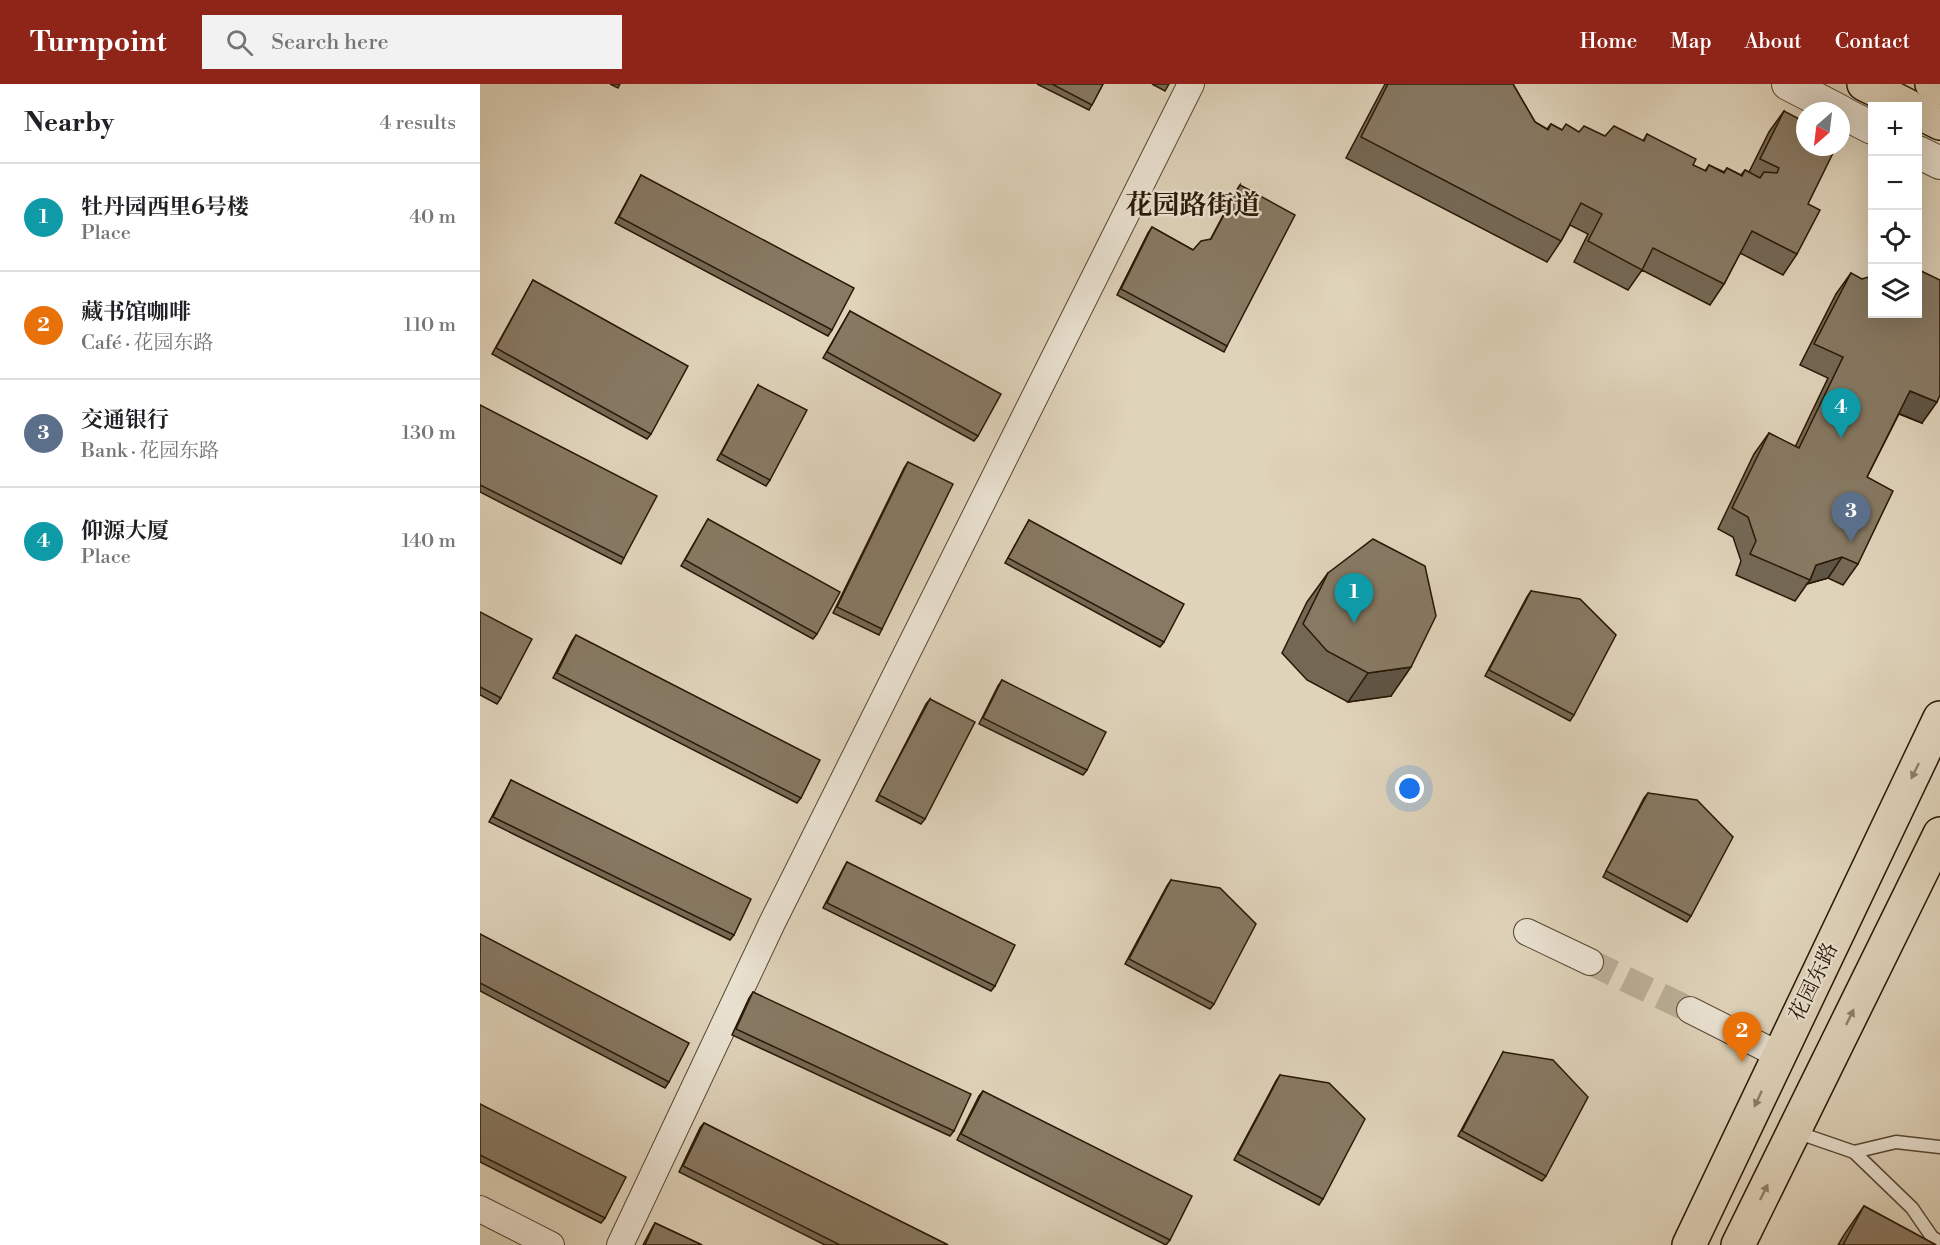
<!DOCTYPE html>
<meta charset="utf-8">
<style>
body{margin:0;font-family:"Libre Bodoni","Noto Serif SC",serif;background:#f2f2f2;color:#202124}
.controls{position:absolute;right:18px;top:18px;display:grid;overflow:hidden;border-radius:0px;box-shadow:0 6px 24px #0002}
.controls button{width:54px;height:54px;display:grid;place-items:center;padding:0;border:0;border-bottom:2px solid #e0e0e0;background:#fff;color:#202124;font:30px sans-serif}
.compass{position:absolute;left:1316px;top:18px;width:54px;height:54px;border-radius:50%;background:#fff;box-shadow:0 6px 24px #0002;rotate:208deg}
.you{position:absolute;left:930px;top:705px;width:21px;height:21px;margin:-15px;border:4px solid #fff;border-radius:50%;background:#1a73e8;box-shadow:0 0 0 9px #1a73e833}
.badge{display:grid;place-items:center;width:39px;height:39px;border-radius:50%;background:#8f2418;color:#fff;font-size:20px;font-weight:700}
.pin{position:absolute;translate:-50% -50px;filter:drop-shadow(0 2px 3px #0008)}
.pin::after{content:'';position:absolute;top:32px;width:21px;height:18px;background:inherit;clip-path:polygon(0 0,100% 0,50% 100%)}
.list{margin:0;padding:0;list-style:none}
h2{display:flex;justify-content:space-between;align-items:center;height:78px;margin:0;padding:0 24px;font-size:26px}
h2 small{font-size:20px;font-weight:400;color:#757577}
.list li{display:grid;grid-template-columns:39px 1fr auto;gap:18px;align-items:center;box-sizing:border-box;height:108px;padding:0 24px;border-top:2px solid #e0e0e0}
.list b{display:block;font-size:22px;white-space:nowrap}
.list p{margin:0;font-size:20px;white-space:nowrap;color:#757577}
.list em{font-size:20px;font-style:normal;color:#757577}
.icon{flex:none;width:33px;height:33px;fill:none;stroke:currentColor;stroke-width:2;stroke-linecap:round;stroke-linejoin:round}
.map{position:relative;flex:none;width:1460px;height:1161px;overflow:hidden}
header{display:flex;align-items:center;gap:36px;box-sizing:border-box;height:84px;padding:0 30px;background:#8f2418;color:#fff}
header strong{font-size:28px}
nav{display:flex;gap:33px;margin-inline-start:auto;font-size:21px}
.search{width:420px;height:54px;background:#f2f2f2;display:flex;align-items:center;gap:15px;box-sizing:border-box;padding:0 21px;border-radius:0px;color:#757577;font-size:22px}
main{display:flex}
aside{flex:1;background:#fff}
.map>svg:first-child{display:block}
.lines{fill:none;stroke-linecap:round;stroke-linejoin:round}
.minor-tunnel{stroke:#baae96;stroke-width:26;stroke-dasharray:26 13;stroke-linecap:butt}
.service-casing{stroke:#564732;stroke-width:15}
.minor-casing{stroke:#564732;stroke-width:28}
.tertiary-casing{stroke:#564732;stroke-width:34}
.primary-casing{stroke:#281805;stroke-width:36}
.service{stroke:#eae2d2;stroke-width:12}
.minor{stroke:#eae2d2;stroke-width:26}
.tertiary{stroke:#eae2d2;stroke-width:32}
.primary{stroke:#dfd3ba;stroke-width:33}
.wall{fill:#746855;stroke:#281805;stroke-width:1.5}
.shaded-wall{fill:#5e5545;stroke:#281805;stroke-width:1.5}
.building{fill:#877963;stroke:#281805;stroke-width:1.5}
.oneway{fill:#8d7f69}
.labels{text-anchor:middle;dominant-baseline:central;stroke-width:4.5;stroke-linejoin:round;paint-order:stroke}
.street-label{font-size:21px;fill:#281805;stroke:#eae2d2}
.district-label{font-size:27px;font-weight:bold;fill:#281805;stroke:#eae2d2}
</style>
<header>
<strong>Turnpoint</strong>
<div class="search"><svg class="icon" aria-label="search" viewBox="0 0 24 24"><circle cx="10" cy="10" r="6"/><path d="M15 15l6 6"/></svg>Search here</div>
<nav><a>Home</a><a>Map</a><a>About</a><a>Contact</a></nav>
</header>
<main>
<aside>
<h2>Nearby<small>4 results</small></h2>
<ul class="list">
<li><span class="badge" style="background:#0f9aa8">1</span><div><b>牡丹园西里6号楼</b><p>Place</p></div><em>40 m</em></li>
<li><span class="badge" style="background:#e8710a">2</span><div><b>藏书馆咖啡</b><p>Café · 花园东路</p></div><em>110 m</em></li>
<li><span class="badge" style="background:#5c6f8a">3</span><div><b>交通银行</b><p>Bank · 花园东路</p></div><em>130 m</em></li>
<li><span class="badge" style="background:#0f9aa8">4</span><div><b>仰源大厦</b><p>Place</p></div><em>140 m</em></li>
</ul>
</aside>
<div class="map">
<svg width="1460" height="1161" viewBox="0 0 1460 1161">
<rect width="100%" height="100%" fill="#dfd3ba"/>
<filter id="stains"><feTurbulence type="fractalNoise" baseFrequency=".00333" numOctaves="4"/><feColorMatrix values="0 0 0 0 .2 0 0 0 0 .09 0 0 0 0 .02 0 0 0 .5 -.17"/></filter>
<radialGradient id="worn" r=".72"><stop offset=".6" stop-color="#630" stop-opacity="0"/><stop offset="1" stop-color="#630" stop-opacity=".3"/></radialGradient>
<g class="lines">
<polyline class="minor-tunnel" points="1110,878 1210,926"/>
<g class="service-casing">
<g id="service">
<polyline points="1316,1048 1374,1068 1416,1058 1460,1063"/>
<polyline points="1374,1068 1432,1124 1452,1153 1460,1158"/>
</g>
</g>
<g class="minor-casing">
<g id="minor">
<polyline points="1047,848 1110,878"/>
<polyline points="1210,926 1299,971"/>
<polyline points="0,1125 71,1161"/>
<polyline points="140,1161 292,839 711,0"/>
</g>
</g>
<g class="tertiary-casing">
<g id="tertiary">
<polyline points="1308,0 1360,27"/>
<polyline points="1361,28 1392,44"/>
<polyline points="1438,68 1460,79"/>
</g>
</g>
<g class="primary-casing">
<g id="primary">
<polyline points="1384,0 1428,22"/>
<polyline points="1452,0 1460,4"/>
<polyline points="1438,28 1460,39"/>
<polyline points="1209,1161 1460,634"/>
<polyline points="1258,1161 1460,750"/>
</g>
</g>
<use href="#service" class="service"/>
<use href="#minor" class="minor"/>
<use href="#tertiary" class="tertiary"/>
<use href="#primary" class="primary"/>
</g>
<g class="wall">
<polygon points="130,0 140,0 138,4"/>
<polygon points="557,0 623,0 609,26"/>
<polygon points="672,0 689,0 685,7"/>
<polygon points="905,0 1033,0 1055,38 1067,45 1071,40 1082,46 1163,57 1167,50 1213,81 1225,87 1229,81 1244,88 1247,84 1261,91 1265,86 1269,88 1289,48 1304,27 1328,120 1317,170 1303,191 1260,169 1244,200 1230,221 1162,186 1148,206 1094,178 1108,150 1090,141 1081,157 1067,178 866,74"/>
<polygon points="161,91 352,246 348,252 135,139"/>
<polygon points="760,101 747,262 744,268 637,211 668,149 672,143 713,166 730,156 756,107"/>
<polygon points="1371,189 1442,339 1419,330 1387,393 1378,480 1363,501 1348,494 1327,500 1315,517 1256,491 1261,477 1253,453 1238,445 1274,370 1289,349 1315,363 1348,294 1320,281 1356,210"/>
<polygon points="53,196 171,350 167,355 12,270"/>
<polygon points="370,227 498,352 494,357 343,274"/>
<polygon points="278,301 290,396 286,402 237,376 275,306"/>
<polygon points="0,321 144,474 141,480 0,408"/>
<polygon points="428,378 402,545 399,551 353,529 424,384"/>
<polygon points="228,435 337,550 333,555 201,482"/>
<polygon points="549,436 684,558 680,563 525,479"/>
<polygon points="848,489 911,612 868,618 827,596 802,569 827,518"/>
<polygon points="1051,507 1094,631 1090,637 1005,592 1047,513"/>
<polygon points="0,528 21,614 17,620 0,611"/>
<polygon points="96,551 321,714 317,719 73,594 92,557"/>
<polygon points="522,596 607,686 603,691 499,640 518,602"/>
<polygon points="450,615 445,735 441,740 396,717 446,620"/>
<polygon points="31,696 254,851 250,856 9,738 28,702"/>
<polygon points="1168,709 1211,832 1207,838 1123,793 1164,714"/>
<polygon points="367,778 515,902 511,907 343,824 364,783"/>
<polygon points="691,796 734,920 730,925 645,880 687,802"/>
<polygon points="0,850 189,998 185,1004 0,907"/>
<polygon points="273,908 474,1047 470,1052 252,951 269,914"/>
<polygon points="1023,968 1066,1092 1062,1097 978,1052 1020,974"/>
<polygon points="800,991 843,1115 839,1121 754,1076 796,997"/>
<polygon points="503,1007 690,1156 686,1161 477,1056 499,1012"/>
<polygon points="0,1020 125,1134 121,1139 0,1078"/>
<polygon points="224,1039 468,1161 345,1161 199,1088 220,1044"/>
<polygon points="1384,1122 1456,1161 1358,1161 1364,1151"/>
<polygon points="175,1139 222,1161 163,1161 172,1144"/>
</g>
<g class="shaded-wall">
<polygon points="1430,307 1457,318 1442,339 1415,328"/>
<polygon points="1362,473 1348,494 1327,500 1330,496 1336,481"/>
<polygon points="931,583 911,612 868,618 888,589"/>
</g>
<g class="building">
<polygon points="572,0 623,0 612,21"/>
<polygon points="908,0 1033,0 1055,38 1068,46 1071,40 1082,46 1086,40 1099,48 1104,42 1125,52 1134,42 1164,57 1167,50 1216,75 1213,81 1226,87 1229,81 1244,89 1247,84 1262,92 1265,86 1280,94 1284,88 1297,89 1299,84 1280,75 1304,27 1325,38 1325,63 1356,63 1328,120 1340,126 1317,170 1272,147 1244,200 1173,164 1162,186 1108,157 1122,130 1101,119 1081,157 881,53"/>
<polygon points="161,91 374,204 352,246 139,133"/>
<polygon points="760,101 815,131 747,262 641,205 672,143 713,166 721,157 731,155"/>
<polygon points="1437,185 1460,196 1460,311 1457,318 1430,307 1387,393 1413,407 1378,480 1362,473 1336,481 1330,496 1270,470 1276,457 1268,433 1252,424 1289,349 1319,364 1363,273 1334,260 1371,189 1382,195 1392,192 1392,230 1437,230"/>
<polygon points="53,196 208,282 171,350 16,264"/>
<polygon points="370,227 521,310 498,352 347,268"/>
<polygon points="278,301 327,326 290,396 241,370"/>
<polygon points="0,321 177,412 144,474 0,401"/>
<polygon points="428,378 473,400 402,545 357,523"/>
<polygon points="228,435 360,508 337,550 205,476"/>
<polygon points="549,436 704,520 684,558 528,474"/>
<polygon points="893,455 945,482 956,532 931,583 888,589 847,567 823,540 848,489"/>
<polygon points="1051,507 1100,515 1136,551 1094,631 1009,586"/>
<polygon points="0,528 52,555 21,614 0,603"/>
<polygon points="96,551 340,676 321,714 77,589"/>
<polygon points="522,596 626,648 607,686 503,634"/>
<polygon points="450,615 495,638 445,735 399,711"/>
<polygon points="31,696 271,815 254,851 13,733"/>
<polygon points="1168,709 1217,716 1253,753 1211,832 1126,787"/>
<polygon points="367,778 535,861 515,902 347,819"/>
<polygon points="691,796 740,804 776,840 734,920 649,875"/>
<polygon points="0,850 209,959 189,998 0,899"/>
<polygon points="273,908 491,1010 474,1047 256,945"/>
<polygon points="1023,968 1073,976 1108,1013 1066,1092 982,1047"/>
<polygon points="800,991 849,999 885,1035 843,1115 758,1070"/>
<polygon points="503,1007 712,1112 690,1156 481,1050"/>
<polygon points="0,1020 146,1093 125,1134 0,1071"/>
<polygon points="224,1039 468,1161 360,1161 203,1082"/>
<polygon points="1384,1122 1456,1161 1363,1161"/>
<polygon points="175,1139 222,1161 165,1161"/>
</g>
<defs><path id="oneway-solid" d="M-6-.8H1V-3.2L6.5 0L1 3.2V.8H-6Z" transform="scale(1.5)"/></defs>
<g class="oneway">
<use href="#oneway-solid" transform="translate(1435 687) rotate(116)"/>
<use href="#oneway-solid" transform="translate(1370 933) rotate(-64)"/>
<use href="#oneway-solid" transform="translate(1278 1015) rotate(115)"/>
<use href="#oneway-solid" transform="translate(1284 1108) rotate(-64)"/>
</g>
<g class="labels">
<g class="street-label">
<text transform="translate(1334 898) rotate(-64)">花园东路</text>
</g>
<g class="district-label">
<text x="713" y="122">花园路街道</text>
</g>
</g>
<rect width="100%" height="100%" filter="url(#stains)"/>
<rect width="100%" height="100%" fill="url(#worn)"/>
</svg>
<div class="controls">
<button>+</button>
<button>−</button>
<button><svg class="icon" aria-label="locate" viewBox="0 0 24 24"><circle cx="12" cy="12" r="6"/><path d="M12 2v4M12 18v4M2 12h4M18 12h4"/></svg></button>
<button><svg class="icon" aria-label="layers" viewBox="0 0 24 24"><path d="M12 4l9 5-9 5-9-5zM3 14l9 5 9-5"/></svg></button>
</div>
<svg class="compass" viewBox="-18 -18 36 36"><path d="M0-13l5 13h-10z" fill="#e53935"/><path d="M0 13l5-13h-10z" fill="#757577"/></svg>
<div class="you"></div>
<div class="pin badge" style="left:874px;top:539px;background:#0f9aa8">1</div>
<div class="pin badge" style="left:1262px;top:978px;background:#e8710a">2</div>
<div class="pin badge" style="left:1371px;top:458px;background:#5c6f8a">3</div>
<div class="pin badge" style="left:1361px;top:354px;background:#0f9aa8">4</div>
</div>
</main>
